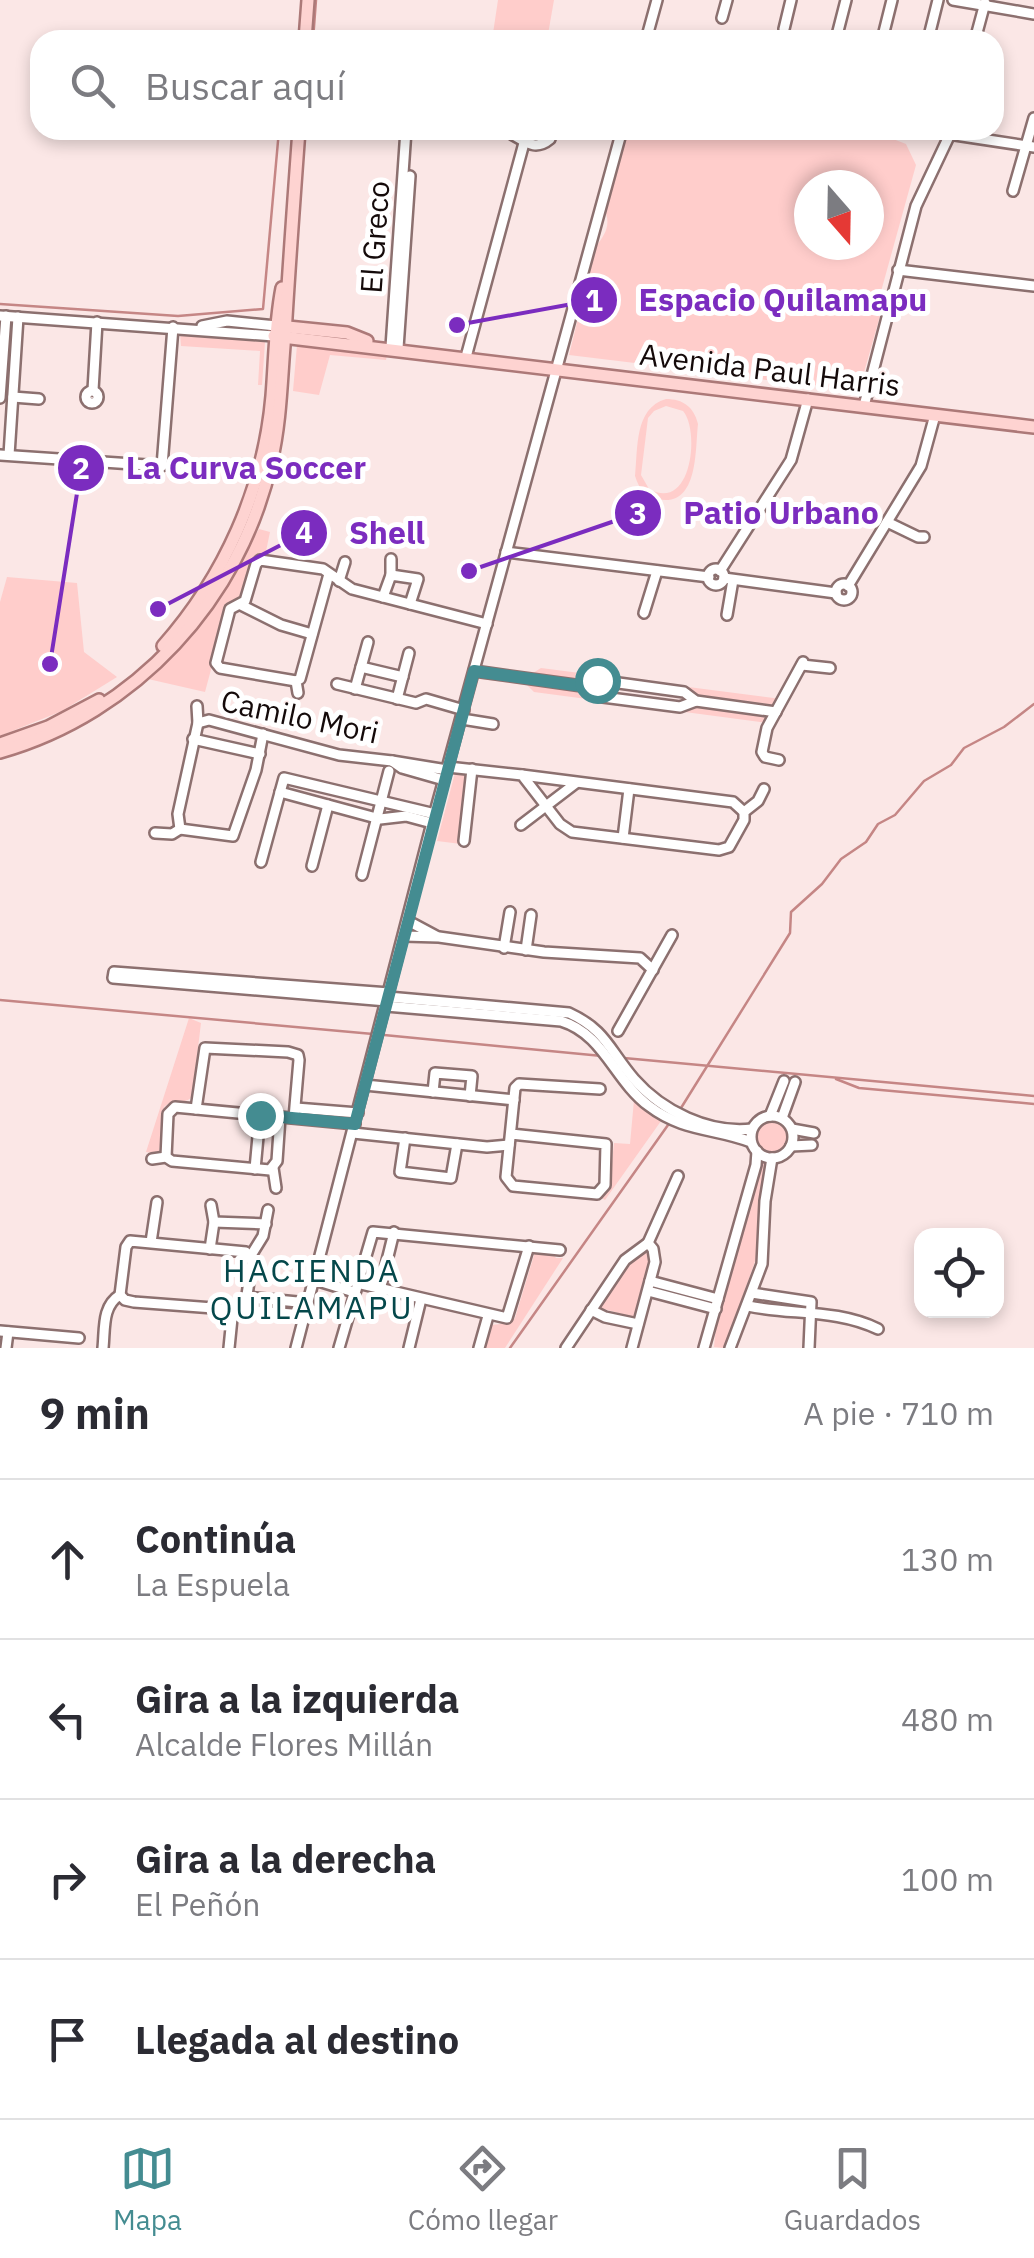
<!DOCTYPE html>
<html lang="es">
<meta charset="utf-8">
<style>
body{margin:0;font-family:"IBM Plex Sans",sans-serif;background:#f7f7f7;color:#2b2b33}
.controls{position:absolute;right:30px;bottom:30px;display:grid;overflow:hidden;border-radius:20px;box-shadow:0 5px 15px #0003}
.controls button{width:90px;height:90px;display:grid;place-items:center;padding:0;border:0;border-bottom:2px solid #e1e1e2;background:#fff;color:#2b2b33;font:50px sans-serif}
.compass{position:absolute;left:794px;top:170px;width:90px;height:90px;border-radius:50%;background:#fff;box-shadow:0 5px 15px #0003;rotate:160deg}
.stop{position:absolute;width:30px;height:30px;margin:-22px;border:8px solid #448c91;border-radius:50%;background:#fff}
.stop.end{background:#448c91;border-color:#fff;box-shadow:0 2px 10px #0008}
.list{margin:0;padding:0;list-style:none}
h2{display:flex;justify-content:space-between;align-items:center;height:130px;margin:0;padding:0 40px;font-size:42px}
h2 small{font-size:32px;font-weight:400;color:#7c7c81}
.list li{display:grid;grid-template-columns:65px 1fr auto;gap:30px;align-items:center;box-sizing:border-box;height:160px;padding:0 40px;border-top:2px solid #e1e1e2}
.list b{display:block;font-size:38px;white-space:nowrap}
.list p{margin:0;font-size:32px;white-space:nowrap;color:#7c7c81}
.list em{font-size:32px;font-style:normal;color:#7c7c81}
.icon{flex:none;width:55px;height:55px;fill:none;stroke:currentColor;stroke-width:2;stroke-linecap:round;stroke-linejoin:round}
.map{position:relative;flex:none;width:1034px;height:1348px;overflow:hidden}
.search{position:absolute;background:#fff;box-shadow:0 5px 15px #0003;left:30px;right:30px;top:30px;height:110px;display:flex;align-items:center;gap:25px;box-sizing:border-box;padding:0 35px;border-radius:30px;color:#7c7c81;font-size:38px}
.sheet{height:770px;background:#fff}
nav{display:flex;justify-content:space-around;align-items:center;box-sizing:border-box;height:140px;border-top:2px solid #e1e1e2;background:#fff;font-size:28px;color:#7c7c81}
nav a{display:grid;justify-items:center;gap:5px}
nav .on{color:#448c91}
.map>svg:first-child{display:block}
.green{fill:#ffcdcb;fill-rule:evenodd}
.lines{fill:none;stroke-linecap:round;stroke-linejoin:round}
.stream{stroke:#c58685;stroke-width:2.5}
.minor-casing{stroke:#8c706f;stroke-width:14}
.major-casing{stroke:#ac7978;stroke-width:16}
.minor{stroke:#fff;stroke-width:9}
.major{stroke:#fed3d1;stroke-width:11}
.route{stroke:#448c91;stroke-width:12}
.labels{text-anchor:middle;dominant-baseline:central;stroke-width:10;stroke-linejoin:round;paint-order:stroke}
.street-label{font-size:30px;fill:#140a0a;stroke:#fff}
.neighbourhood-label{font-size:32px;letter-spacing:2.5px;fill:#05484b;stroke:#fff}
.leader{fill:none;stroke:#7b2cbf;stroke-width:4}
.callout-dot{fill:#7b2cbf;stroke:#fff;stroke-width:4}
.mark-label{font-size:30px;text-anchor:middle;font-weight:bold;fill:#fff}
.callout-label{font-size:32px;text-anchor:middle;font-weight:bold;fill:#7b2cbf;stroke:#fff;stroke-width:10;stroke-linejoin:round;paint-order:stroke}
</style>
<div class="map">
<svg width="1034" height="1348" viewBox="0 0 1034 1348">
<rect width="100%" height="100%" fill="#fbe7e6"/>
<g class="green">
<polygon points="498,0 554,0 547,40 492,40"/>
<path d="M627 130H870L906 144 916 165 877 306 880 316 859 390 710 374 706 368 682 364 676 368 569 355 596 246C605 235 611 225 605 211ZM869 185V245H809V185Z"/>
<polygon points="180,333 265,342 262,385 258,385 260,351 181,346"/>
<polygon points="297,345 387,355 386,360 330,355 319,395 293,391"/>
<path d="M666 399C683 399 694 407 698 424 695 449 699 509 657 499 644 496 639 488 635 476 638 449 634 408 666 399ZM666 406 683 411C700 430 692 513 649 489L641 475 648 418 654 411Z"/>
<polygon points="259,529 270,532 265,556 253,560 242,599 228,606 205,692 148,679 212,607"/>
<polygon points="7,577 77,583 84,652 117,677 62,711 0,736 0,602"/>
<polygon points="484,666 533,673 541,668 781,699 775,709 698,698 592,677 578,683 483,670"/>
<polygon points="482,676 578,690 588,697 686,710 696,705 770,715 768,723 534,692 527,685 481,679"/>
<polygon points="455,773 469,775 461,844 437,841"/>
<path d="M189 1018 201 1023 192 1097C184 1105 173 1099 164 1107L159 1154 146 1152Z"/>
<polygon points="634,1100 661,1121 605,1200 600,1197 609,1189 614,1143 630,1144"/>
<circle cx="771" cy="1137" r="19"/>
<polygon points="763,1162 768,1166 761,1194 759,1250 726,1344 724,1348 714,1347 717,1314 759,1164"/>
<polygon points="641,1251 652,1255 636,1318 597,1307"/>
<polygon points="535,1252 552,1253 556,1258 563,1258 505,1348 485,1348 491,1325 510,1323 515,1318"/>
</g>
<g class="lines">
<g class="stream">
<polyline points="313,40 316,0"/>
<polyline points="0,304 178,316 263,309 279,130"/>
<polyline points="0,1000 373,1034"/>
<polyline points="384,1035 602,1056"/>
<polyline points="624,1058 1034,1096"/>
<polyline points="836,1079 859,1088 1034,1104"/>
<polyline points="681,1108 790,933 791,912 822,884 841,859 866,842 878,824 895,815 924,781 951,765 964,748 1004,727 1034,704"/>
<polyline points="510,1348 668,1125"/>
</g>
<g class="minor-casing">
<g id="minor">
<polyline points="953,0 1034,14"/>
<polyline points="722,18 727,0"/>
<polyline points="784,29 791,0"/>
<polyline points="836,39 846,0"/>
<polyline points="646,40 657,0"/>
<polyline points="882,40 892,0"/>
<polyline points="928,40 938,0"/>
<polyline points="975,40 985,3"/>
<polyline points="407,130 422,130"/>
<path d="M501 130C520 134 531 155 550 139L552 130"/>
<polyline points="922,130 1034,147"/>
<polyline points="1013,191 1034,118"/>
<polyline points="898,270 1034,286"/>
<polyline points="0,316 274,336"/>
<polyline points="202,326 227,321 276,326"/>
<polyline points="391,347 406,130"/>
<polyline points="398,348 410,176"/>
<polyline points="466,357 524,143"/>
<polyline points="93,390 97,322"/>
<circle cx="92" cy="397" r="6"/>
<polyline points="13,397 39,399"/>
<polyline points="0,398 6,316"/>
<polyline points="864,406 916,206 952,130"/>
<polyline points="0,455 162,466 173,327"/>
<polyline points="9,455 18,317"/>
<polyline points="887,522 918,537 924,537"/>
<polyline points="506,552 709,577"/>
<circle cx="716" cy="577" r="8"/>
<polyline points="720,571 791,460 808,399"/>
<polyline points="391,575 391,559"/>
<polyline points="724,578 836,593"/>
<polyline points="339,581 345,562"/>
<circle cx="844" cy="592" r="8"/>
<polyline points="848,586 921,466 935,415"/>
<polyline points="383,597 391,575 418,579 410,604"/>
<polyline points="241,605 281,625 312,634"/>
<polyline points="644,613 657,571"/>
<polyline points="727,615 733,580"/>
<polyline points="802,665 830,668"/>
<polyline points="361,667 403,677"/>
<polyline points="474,671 582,686 597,680 684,692 696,701 776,712"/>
<polyline points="296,681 220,668 216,663 230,609 245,601 256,564 260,560 323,569 352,589 487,624"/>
<polyline points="337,684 416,703 426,699 464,710"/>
<polyline points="582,686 595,696 680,707 696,701"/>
<polyline points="355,689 368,642"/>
<polyline points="298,693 296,681 300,679 329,574"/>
<polyline points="397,699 409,653"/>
<polyline points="197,706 198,723 178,814 180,829 233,836 256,770 263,734"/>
<polyline points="462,719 493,724"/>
<polyline points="198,723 209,720 339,755 392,761"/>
<polyline points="193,739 260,754"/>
<polyline points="779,760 765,757 762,752 767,728 803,662"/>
<polyline points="448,767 522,775 560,824 572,832 719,850 729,847 744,820 744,812 758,801 764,789"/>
<polyline points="522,775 733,802 744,812"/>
<polyline points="444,780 402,768 392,761 447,770"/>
<polyline points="280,792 380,819 406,816 432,823"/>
<polyline points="521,825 576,783"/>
<polyline points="155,833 172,834 180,829"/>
<polyline points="623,838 629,789"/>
<polyline points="464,841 472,769"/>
<polyline points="261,862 284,778 435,814"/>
<polyline points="312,866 328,805"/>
<polyline points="362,875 389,771"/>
<polyline points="408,921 436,936"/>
<polyline points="404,936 439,937 544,952 640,958 653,970"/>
<polyline points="504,948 510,912"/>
<polyline points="526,950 531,915"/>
<path d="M388 997 569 1013C606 1030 609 1050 634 1079 662 1111 709 1134 752 1129"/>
<polyline points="387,1001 113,978 114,972 389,993"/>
<path d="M386 1006 561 1021C604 1034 614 1080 649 1106 683 1132 715 1128 751 1142"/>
<polyline points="618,1031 672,935"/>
<polyline points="365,1085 514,1100"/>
<polyline points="433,1092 435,1073 472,1076 470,1096"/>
<polyline points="296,1108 358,1113"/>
<polyline points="196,1109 205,1048 288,1052 298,1055 299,1060 294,1118"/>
<circle cx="772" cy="1137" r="21"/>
<polyline points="770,1116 784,1081"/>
<polyline points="782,1118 795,1082"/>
<polyline points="792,1129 814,1133"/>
<polyline points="353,1133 487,1147 509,1145"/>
<polyline points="511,1134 606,1144 605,1185 597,1194 513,1186 506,1177 515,1088 519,1084 600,1089"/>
<polyline points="405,1138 400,1172 451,1178 457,1144"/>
<polyline points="791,1146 812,1145"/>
<polyline points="166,1157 168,1114 175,1107 355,1124"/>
<polyline points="152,1159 166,1157 172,1161 270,1170 277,1161 280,1117"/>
<polyline points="273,1168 276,1188"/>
<polyline points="255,1169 260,1115"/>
<polyline points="214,1222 266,1224"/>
<polyline points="151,1242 157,1202"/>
<polyline points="210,1249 214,1222 211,1205"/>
<polyline points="250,1257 263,1236 268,1210"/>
<polyline points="317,1271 357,1282"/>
<polyline points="315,1280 354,1292"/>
<polyline points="650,1281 718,1299"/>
<polyline points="357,1283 507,1318 529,1246"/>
<polyline points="380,1289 394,1232"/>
<polyline points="648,1291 716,1309"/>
<polyline points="752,1293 811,1302 809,1348"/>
<polyline points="120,1295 126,1247 130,1241 246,1252 252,1262 245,1308"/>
<polyline points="120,1295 125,1300 134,1302 305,1315"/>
<polyline points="247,1297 308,1303"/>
<path d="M748 1306C791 1315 837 1309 878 1329"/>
<polyline points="591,1310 605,1317 638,1324"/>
<polyline points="0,1331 79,1338"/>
<polyline points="6,1348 8,1332"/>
<path d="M103 1348C105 1328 102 1306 120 1295"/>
<polyline points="229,1348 233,1308"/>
<polyline points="296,1348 432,823 622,130"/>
<polyline points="339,1348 373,1232 560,1250"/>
<polyline points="409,1348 421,1299"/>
<polyline points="479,1348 488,1316"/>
<polyline points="566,1348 625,1260 648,1243 678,1176"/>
<polyline points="632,1348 655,1262 653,1249 648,1243"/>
<polyline points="704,1348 756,1165 757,1151"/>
<polyline points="730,1348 762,1264 765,1201 772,1158"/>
</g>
</g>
<g class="major-casing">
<g id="major">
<polyline points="305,40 308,0"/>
<polyline points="278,326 347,333 367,341"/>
<polyline points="274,336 1034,427"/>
<path d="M163 646C224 577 264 489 272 396 275 359 275 324 282 288"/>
<polyline points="0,744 48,727 99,700"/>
<path d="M0 752C135 714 241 599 271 462 281 420 281 377 285 334 289 266 294 198 299 130"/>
</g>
</g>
<use href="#minor" class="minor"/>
<use href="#major" class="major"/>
</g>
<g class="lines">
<polyline class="route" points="260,1115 355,1124 474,671 582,686 597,680"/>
</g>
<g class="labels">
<g class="street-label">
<text transform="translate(374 237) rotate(-86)">El Greco</text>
<text transform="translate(770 369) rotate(7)">Avenida Paul Harris</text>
<text transform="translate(300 716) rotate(12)">Camilo Mori</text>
</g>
<g class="neighbourhood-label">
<text x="312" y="1270">HACIENDA<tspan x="312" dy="37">QUILAMAPU</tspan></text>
</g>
</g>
<path class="leader" d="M457 325L594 300M50 664L81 468M469 571L638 513M158 609L304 533"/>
<g class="callout-dot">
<circle cx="457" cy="325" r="10"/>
<circle cx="50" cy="664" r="10"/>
<circle cx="469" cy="571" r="10"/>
<circle cx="158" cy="609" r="10"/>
<circle cx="594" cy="300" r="25"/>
<circle cx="81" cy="468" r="25"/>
<circle cx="638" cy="513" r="25"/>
<circle cx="304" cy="533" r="25"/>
</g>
<g class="mark-label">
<text x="594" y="311">1</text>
<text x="81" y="479">2</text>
<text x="638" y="524">3</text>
<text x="304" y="543">4</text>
</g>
<g class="callout-label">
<text x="783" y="311">Espacio Quilamapu</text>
<text x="246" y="479">La Curva Soccer</text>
<text x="781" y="524">Patio Urbano</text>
<text x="387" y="544">Shell</text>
</g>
</svg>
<div class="controls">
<button><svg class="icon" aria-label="locate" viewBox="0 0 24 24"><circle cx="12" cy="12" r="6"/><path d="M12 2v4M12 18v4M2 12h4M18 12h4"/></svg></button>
</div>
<svg class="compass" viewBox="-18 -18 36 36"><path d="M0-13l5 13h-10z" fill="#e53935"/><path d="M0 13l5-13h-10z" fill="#7c7c81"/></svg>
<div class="stop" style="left:597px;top:680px"></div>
<div class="stop end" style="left:260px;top:1115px"></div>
<div class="search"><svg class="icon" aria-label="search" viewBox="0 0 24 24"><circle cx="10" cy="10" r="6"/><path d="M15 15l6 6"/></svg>Buscar aquí</div>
</div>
<section class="sheet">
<h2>9 min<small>A pie · 710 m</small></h2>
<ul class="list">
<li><svg class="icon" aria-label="ahead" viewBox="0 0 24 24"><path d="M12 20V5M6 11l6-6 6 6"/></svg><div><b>Continúa</b><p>La Espuela</p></div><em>130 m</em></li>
<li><svg class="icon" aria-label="left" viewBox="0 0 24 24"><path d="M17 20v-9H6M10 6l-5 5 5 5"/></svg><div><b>Gira a la izquierda</b><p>Alcalde Flores Millán</p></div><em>480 m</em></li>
<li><svg class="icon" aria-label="right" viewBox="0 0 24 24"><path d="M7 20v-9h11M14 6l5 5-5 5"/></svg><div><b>Gira a la derecha</b><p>El Peñón</p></div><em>100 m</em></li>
<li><svg class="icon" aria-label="arrive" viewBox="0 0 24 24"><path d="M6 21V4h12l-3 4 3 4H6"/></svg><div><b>Llegada al destino</b></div></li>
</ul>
</section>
<nav>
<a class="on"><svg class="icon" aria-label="map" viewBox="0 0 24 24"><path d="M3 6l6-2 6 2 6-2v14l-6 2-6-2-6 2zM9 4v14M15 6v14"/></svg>Mapa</a>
<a><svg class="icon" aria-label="directions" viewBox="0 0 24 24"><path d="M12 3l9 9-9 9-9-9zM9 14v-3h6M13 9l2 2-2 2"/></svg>Cómo llegar</a>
<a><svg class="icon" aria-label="saved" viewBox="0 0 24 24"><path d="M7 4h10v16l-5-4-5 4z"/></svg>Guardados</a>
</nav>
